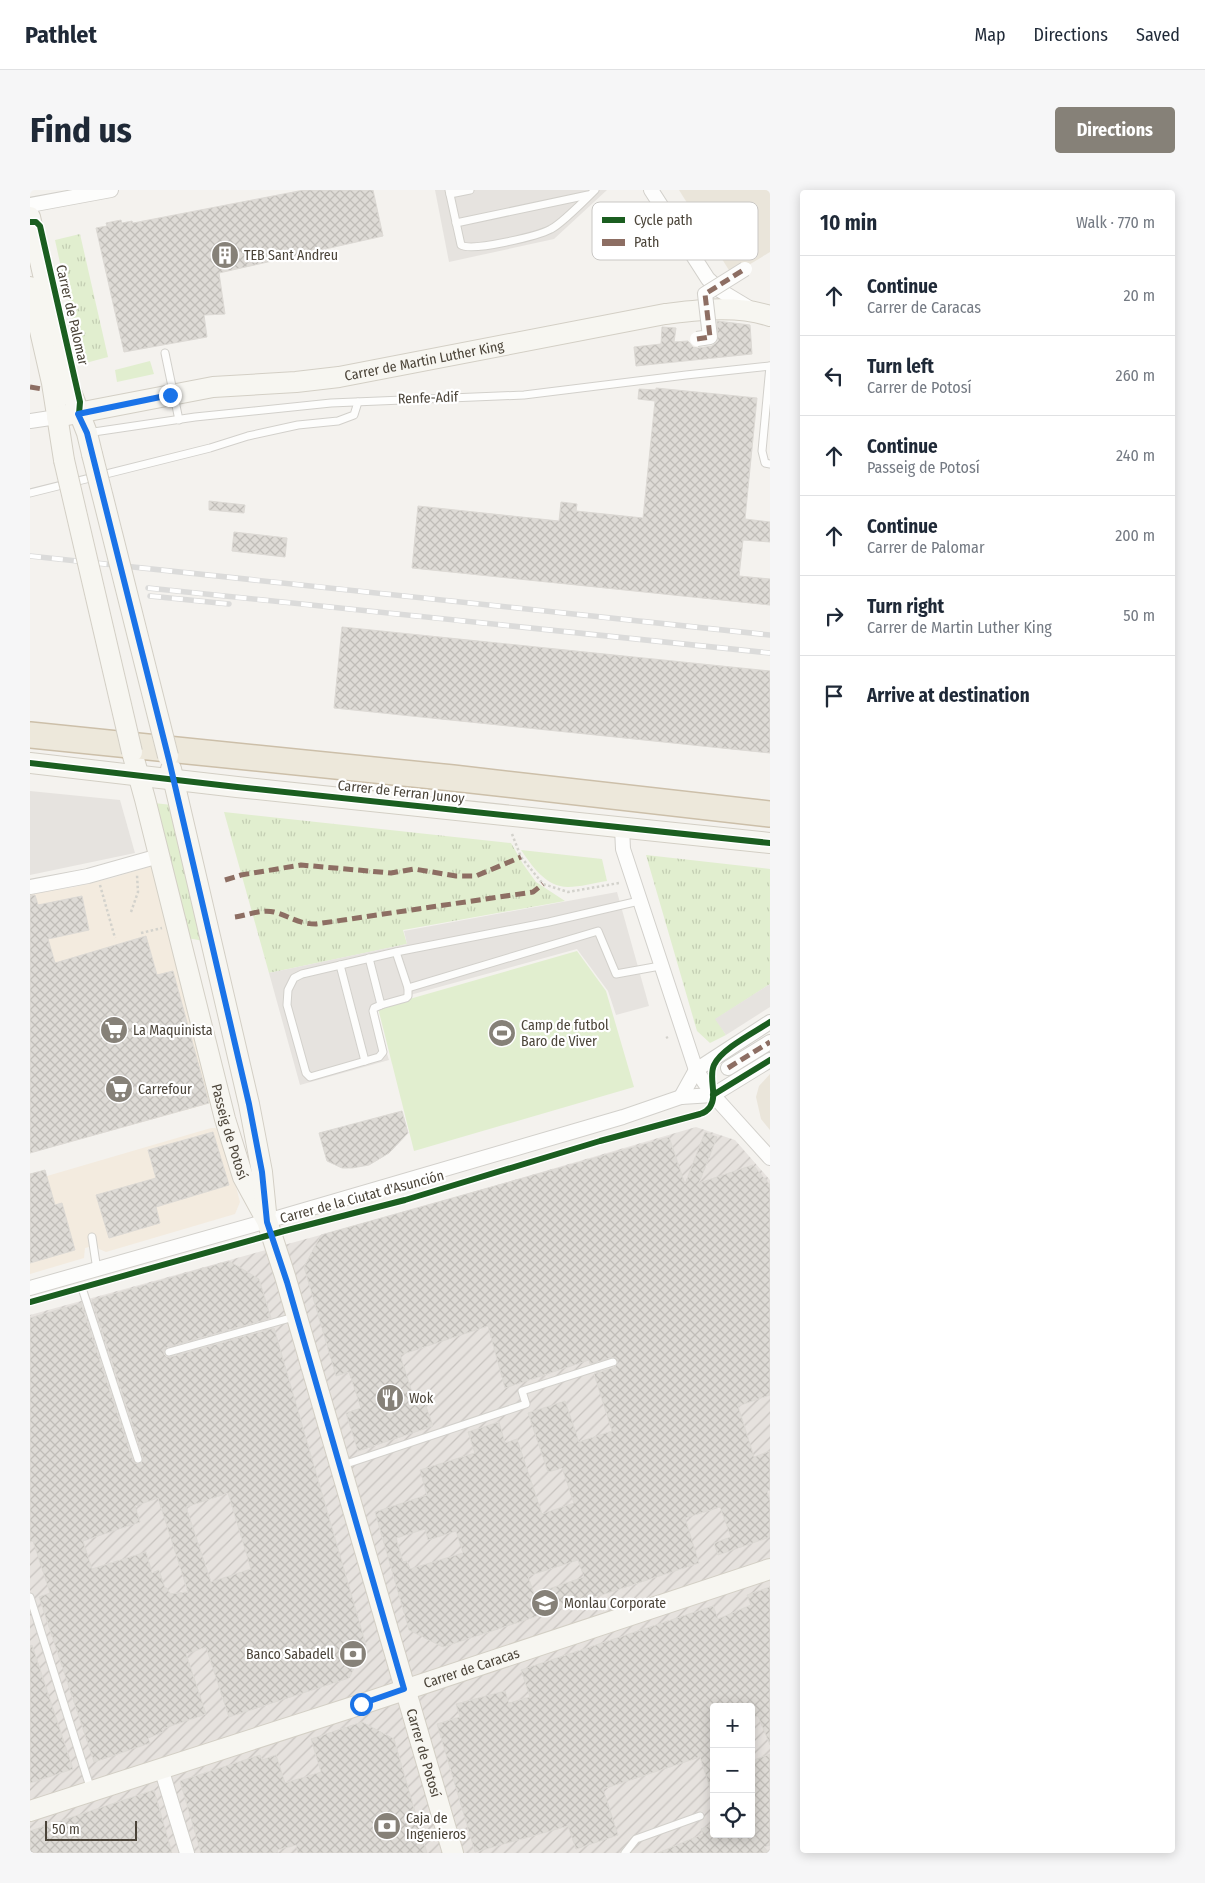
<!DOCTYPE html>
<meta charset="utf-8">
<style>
body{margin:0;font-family:"Fira Sans Condensed",sans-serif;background:#f6f6f7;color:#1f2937}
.controls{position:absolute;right:15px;bottom:15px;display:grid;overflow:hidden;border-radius:5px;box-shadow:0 2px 12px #0003}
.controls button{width:45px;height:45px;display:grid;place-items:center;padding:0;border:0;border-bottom:1px solid #e0e1e3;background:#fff;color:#1f2937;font:25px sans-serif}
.scale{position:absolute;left:15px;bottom:12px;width:92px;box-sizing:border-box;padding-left:5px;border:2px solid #4b4439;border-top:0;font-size:14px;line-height:18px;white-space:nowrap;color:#4b4439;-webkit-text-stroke:4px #fff;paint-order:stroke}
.stop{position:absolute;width:15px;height:15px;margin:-11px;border:4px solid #1a73e8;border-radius:50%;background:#fff}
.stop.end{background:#1a73e8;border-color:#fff;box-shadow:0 1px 5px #0008}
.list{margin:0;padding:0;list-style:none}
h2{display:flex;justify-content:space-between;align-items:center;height:65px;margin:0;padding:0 20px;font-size:21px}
h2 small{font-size:16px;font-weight:400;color:#747a83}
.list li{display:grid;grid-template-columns:32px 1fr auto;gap:15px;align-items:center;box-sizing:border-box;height:80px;padding:0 20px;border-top:1px solid #e0e1e3}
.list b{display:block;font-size:19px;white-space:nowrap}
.list p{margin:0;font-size:16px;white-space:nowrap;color:#747a83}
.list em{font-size:16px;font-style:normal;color:#747a83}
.icon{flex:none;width:28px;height:28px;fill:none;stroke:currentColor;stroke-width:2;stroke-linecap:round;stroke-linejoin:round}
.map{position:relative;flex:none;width:740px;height:1663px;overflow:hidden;border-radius:5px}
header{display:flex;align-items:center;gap:30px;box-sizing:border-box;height:70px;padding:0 25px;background:#fff;border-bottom:1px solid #e0e1e3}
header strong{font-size:24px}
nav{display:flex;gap:28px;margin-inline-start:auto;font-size:18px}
.intro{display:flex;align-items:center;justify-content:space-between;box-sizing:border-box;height:120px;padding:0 30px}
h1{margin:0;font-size:35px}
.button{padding:12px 22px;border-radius:5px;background:#868178;color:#fff;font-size:18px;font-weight:700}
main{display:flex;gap:30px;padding:0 30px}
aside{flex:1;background:#fff;border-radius:5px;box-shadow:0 2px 12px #0003}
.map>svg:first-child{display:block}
.commercial{fill:#f3ebdf}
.industrial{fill:url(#industrial-furrows);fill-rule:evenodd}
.education{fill:#eae5da}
.grass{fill:url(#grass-tufts)}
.green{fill:#e1eecf}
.parking{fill:#e6e3df}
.building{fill:url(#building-cross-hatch);stroke:#dcd9d4;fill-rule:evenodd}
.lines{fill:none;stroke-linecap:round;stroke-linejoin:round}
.lane-casing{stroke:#d2d0cb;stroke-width:9}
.street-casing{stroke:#d2d0cb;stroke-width:16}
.secondary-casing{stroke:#d3cfc5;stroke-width:22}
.highway-casing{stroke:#ccbfa9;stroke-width:28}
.path{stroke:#d3d2cc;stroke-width:2.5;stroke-dasharray:2.5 2.5;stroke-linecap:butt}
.lane{stroke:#fdfdfc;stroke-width:7}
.street{stroke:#fdfdfc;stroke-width:14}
.secondary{stroke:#f7f6f1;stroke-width:20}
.highway{stroke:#ede8db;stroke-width:25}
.rail-casing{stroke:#dbdbda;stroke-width:5.5}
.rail{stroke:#fff;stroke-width:4;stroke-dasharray:11;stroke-linecap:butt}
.street-bridge-casing{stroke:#d2d0cb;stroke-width:16;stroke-linecap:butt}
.secondary-bridge-casing{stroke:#d3cfc5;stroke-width:22;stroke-linecap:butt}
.street-bridge{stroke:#fdfdfc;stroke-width:14}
.secondary-bridge{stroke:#f7f6f1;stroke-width:20}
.quiet{stroke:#8d6e63;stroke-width:5;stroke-dasharray:10 5;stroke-linecap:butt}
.cycleway-casing{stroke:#fff;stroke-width:9}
.cycleway{stroke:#1b5e20;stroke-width:6}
.route{stroke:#1a73e8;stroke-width:6}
.labels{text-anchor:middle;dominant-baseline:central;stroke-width:4.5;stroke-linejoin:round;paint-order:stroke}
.poi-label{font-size:14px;fill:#4b4439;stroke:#fff;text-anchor:start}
.street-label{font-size:14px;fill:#4b4439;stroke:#fff}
.key{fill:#fff;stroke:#c9c7c4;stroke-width:1}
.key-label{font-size:14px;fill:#4b4439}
</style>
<header>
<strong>Pathlet</strong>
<nav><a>Map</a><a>Directions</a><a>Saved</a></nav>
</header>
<div class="intro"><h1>Find us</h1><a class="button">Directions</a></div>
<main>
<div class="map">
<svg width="740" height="1663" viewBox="0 0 740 1663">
<defs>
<pattern id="industrial-furrows" width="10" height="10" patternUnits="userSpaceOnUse" patternTransform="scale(1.25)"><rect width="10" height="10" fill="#e6e2de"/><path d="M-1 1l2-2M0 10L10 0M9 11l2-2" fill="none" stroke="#c7c3bf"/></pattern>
<pattern id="grass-tufts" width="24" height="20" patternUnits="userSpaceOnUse" patternTransform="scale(1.25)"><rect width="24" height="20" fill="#e1eecf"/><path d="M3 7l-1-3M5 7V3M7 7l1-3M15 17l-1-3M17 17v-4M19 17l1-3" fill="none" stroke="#c3cdb2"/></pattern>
<pattern id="building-cross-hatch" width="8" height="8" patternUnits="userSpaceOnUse" patternTransform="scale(1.25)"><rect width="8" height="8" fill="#dedbd6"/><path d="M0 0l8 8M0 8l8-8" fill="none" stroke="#c0bdb8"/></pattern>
</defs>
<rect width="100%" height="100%" fill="#f4f2ee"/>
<g class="commercial">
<polygon points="121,676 181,913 0,963 0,704 44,697 82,688"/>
<polygon points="181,938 185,938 192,942 210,1012 205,1024 76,1062 69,1059 67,1055 55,1058 54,1068 0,1084 0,991"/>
</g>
<path class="industrial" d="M666 937 705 950 740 990V1663H0V1125L378 1021ZM684 1517H721V1644H684Z"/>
<g class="education">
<polygon points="649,0 740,0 740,62 702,85"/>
<polygon points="740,884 740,940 731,929 726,907 729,896"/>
</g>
<g class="grass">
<polygon points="50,44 78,167 52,174 25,50"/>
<polygon points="124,613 142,615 174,751 157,748"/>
<polygon points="194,622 481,653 493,674 506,692 535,711 373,740 377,754 239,783"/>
<polygon points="616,665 740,679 740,794 686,829 696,845 680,853 667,841"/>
</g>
<g class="green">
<polygon points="120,171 124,184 87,192 85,180"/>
<path d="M491 660 572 669 577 691C564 693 550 697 538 697 516 697 502 676 491 660Z"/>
<polygon points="547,761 576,801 604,897 384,961 348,818"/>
</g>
<g class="parking">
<polygon points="405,0 577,0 524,49 419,72"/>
<polygon points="0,601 90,610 105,663 0,685"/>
<polygon points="587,702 619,816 586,825 578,801 547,759 380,805 342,817 359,870 270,895 239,783 377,754 374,741"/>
<polygon points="740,794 740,817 696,845 685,829"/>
</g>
<g class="building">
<polygon points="274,0 343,0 353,46 189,83 195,124 174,125 177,147 94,162 66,38 77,36 76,33 91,30 92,33 102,31 103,33"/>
<polygon points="687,131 720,135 722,164 606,176 604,157 631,154 632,137 646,138 644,152 658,151 663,157 668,158 682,156 688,151"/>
<polygon points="626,198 727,208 715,329 740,332 740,352 713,350 709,386 740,389 740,415 382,378 388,316 529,331 531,312 547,314 546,321 613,328 625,211 608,209 609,199 626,200"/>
<polygon points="179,311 215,315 214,323 179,320"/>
<polygon points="204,342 257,348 255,367 202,361"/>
<polygon points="312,437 740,481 740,563 304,518"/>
<polygon points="5,705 8,715 52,706 59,740 18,749 25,773 116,746 127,785 143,781 179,913 0,963 0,706"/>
<polygon points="372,921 378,943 359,963 339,975 322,978 312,978 297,971 289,943"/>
<polygon points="183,942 199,995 126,1017 130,1033 79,1048 66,1005 126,988 118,960"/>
<path d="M675 942 687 947 669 993 723 975 740 995V1205L708 1216 724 1267 740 1261V1300L737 1301 740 1311V1347L688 1365 684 1353 701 1347 690 1317 655 1328 669 1373 413 1457 379 1440 345 1322 397 1305 390 1280 445 1263 438 1242 469 1232 475 1253 487 1249 512 1324 544 1313 532 1278 518 1282 498 1223 535 1211 549 1252 582 1241 564 1184 585 1177 588 1171 584 1167 560 1174 559 1170 475 1198 458 1136 370 1165 382 1202 390 1200 403 1236 328 1261 316 1223 331 1218 319 1182 306 1186 274 1077 291 1045 639 947 655 994ZM395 1339 398 1350 426 1341 433 1363 380 1379 377 1371 373 1372 366 1348ZM548 1370 554 1387 504 1404 498 1386Z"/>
<polygon points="15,980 25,1015 32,1013 45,1060 0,1073 0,984"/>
<path d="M199 1071 229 1089 241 1128 138 1157 134 1160V1164L137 1167H140L244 1138 336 1455 319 1488 199 1527 176 1457 156 1464 176 1524 132 1539 133 1542 118 1548 120 1553 64 1572 9 1407 20 1403 3 1351 0 1352V1128L51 1113 103 1271 105 1273 109 1274 112 1272 113 1267 62 1110ZM198 1303 221 1379 181 1392 156 1317ZM128 1308 158 1402 140 1404 137 1398H135L129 1380 122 1383 116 1362 62 1379 53 1351 110 1332 105 1316Z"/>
<polygon points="740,1397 740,1555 728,1526 721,1528 721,1517 684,1517 684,1603 682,1604 670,1567 573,1599 588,1645 546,1659 538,1636 445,1662 407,1534 430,1527 426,1514 475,1501 479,1513 500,1507 491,1480 683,1416 688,1429 721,1415 717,1405"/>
<polygon points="2,1455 43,1579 0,1593 0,1456"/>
<polygon points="332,1532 364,1549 397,1663 268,1663 266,1655 247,1660 248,1663 171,1663 150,1591 230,1565 232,1570 246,1565 255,1593 291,1582 281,1549"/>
<polygon points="740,1564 740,1655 734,1657 739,1663 628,1663 673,1644 671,1639 684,1634 684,1644 721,1644 721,1624 726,1622 721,1610 721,1571"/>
<polygon points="124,1600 142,1663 0,1663 0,1641"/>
</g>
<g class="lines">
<g class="lane-casing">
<g id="lane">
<path d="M419 0 431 55C442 62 508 46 521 39 531 34 556 9 565 0"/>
<polyline points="420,4 440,0"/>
<polyline points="426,33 558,5"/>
<polyline points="135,163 149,230"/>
<polyline points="740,176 732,261 735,273 740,274"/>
<polyline points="57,243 165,227 301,213 494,205 656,185 740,176"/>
<polyline points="0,303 180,258 218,246 268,235 308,231 324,225 328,212"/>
<polyline points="339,768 351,815 376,808 378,806 378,798 366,762"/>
<polyline points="310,775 335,871"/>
<polyline points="378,798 568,741 586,784 630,776"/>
<polyline points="351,815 344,818 343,821 353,862 349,867 280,887 276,883 257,815 258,800 264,788 272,784 366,762 519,732 609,711"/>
<polyline points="62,1047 67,1080"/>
<polyline points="52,1098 108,1269"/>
<polyline points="139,1162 264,1127"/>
<polyline points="313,1275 496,1214 492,1201 583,1172"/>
<polyline points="0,1407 61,1600"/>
<polyline points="595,1663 606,1649 670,1626"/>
</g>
</g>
<g class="street-casing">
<g id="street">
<polyline points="621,0 678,89 691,101 721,119"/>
<polyline points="0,15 81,0"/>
<polyline points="0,231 27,227"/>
<polyline points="592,638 593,659 666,880 683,905 740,968"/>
<polyline points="0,697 58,686 129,666"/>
<polyline points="698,878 740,852"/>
<polyline points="651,907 666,880 740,832"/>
<polyline points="0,1098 237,1031 593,927 651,907 683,905 740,870"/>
<polyline points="131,1578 157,1663"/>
</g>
</g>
<g class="secondary-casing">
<g id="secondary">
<polyline points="0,27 38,194 57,243 62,264"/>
<polyline points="0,97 22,193 34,270"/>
<path id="s1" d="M27 227 183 197 266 192 309 187 635 124C670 120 706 115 740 126"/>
<path id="s2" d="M102 562 115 609 195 929 213 987 237 1031 255 1086 423 1663"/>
<polyline points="0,573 207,597 740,653"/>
<polyline points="141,579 219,914 232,982 236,1022"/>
<path id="s3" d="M0 1621 326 1516 740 1379"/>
</g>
</g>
<g class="highway-casing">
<polyline id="highway" points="0,545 423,588 740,624"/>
</g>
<g class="path">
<polyline points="482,644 491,667 513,694 538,702 589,693"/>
<polyline points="70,695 85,748"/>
<polyline points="101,722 108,702 107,685"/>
<polyline points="111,743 132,738"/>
<polyline points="636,848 638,847"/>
</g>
<use href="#lane" class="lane"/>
<use href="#street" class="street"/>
<use href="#secondary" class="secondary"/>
<use href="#highway" class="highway"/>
<g class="rail-casing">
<g id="rail">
<polyline points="0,366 740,445"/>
<polyline points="118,398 740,463"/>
<polyline points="120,406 199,414"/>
</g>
</g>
<use href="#rail" class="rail"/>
<g class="street-bridge-casing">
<polyline id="street-bridge" points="667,149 680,147 675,104 715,79"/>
</g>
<g class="secondary-bridge-casing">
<g id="secondary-bridge">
<polyline points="62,264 138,566"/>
<polyline points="34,270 102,562"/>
</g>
</g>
<use href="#street-bridge" class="street-bridge"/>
<use href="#secondary-bridge" class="secondary-bridge"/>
<g class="quiet">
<polyline points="667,149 680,147 675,104 715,79"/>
<polyline points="0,197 12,199"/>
<polyline points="195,690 211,685 271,675 361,683 384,679 426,686 446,686 491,667"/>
<path d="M205 727C218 725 232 719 244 722 260 726 267 734 286 734L503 702 513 694"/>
<polyline points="698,878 740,852"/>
</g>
<g class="cycleway-casing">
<g id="cycleway">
<polyline points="0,32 6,32 10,36 50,212 49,224"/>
<polyline points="0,573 207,597 740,653"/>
<polyline points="683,905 740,870"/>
<path d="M0 1112 254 1041 375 1010 570 951 670 924C673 923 678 920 680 917 688 905 678 888 684 875 691 859 725 842 740 832"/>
</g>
</g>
<use href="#cycleway" class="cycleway"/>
</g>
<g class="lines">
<polyline class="route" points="140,205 48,224 57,243 63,267 139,570 219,914 232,982 237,1032 257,1092 374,1499 331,1514"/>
</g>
<defs>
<g id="building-disc" transform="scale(1.4375)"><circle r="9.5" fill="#868178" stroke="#fff"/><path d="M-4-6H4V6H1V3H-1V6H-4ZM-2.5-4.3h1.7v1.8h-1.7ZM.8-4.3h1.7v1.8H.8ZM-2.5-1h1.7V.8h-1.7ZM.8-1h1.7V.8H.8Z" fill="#fff"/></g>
<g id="supermarket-disc" transform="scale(1.4375)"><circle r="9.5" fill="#868178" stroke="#fff"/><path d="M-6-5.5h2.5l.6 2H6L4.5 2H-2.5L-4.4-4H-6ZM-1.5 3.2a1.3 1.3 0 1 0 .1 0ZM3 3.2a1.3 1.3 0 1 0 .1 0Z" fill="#fff"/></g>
<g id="stadium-disc" transform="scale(1.4375)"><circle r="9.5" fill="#868178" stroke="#fff"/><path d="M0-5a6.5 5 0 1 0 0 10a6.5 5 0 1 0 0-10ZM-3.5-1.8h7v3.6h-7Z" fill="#fff"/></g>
<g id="restaurant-disc" transform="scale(1.4375)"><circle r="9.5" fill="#868178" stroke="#fff"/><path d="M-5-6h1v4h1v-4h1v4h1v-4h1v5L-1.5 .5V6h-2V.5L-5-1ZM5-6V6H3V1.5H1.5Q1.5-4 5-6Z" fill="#fff"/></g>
<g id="school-disc" transform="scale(1.4375)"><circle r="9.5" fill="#868178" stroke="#fff"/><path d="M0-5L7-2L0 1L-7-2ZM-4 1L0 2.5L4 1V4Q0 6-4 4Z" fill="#fff"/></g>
<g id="bank-disc" transform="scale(1.4375)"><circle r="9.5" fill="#868178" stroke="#fff"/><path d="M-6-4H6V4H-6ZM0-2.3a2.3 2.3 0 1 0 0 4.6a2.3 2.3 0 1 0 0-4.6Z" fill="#fff"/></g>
</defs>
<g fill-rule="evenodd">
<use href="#building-disc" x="195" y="65"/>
<use href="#supermarket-disc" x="84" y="840"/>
<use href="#stadium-disc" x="472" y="843"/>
<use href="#supermarket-disc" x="89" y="899"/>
<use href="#restaurant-disc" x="360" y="1208"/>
<use href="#school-disc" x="515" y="1413"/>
<use href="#bank-disc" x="323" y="1464"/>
<use href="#bank-disc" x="357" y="1636"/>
</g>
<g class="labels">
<g class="poi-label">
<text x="214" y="65">TEB Sant Andreu</text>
<text x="491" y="835">Camp de futbol<tspan x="491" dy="16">Baro de Viver</tspan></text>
<text x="103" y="840">La Maquinista</text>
<text x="108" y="899">Carrefour</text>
<text x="379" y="1208">Wok</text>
<text x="534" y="1413">Monlau Corporate</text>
<text x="304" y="1464" text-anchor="end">Banco Sabadell</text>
<text x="376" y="1628">Caja de<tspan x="376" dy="16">Ingenieros</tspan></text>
</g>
<g class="street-label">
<text transform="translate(42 125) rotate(77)">Carrer de Palomar</text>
<text stroke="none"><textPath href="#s1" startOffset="372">Carrer de Martin Luther King</textPath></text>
<text transform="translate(398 208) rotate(-2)">Renfe-Adif</text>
<text transform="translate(371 602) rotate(6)">Carrer de Ferran Junoy</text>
<text stroke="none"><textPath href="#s2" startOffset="392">Passeig de Potosí</textPath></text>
<text transform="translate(332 1007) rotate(-15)">Carrer de la Ciutat d'Asunción</text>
<text stroke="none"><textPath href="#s3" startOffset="464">Carrer de Caracas</textPath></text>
<text stroke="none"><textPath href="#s2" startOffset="1044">Carrer de Potosí</textPath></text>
</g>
</g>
<rect x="562" y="12" width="166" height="58" rx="8" class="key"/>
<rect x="572" y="27" width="23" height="6" fill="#1b5e20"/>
<rect x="572" y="49" width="23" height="7" fill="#8d6e63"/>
<g class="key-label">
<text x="604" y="35">Cycle path</text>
<text x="604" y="57">Path</text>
</g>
</svg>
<div class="controls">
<button>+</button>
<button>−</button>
<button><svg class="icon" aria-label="locate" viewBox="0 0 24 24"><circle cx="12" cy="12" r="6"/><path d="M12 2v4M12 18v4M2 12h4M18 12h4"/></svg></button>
</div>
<div class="scale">50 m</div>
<div class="stop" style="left:331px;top:1514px"></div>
<div class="stop end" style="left:140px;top:205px"></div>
</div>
<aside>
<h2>10 min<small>Walk · 770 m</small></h2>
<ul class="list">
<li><svg class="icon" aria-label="ahead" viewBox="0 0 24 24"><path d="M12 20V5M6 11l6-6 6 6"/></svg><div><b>Continue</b><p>Carrer de Caracas</p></div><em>20 m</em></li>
<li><svg class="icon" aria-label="left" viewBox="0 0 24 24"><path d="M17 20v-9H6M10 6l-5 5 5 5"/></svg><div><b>Turn left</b><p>Carrer de Potosí</p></div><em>260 m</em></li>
<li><svg class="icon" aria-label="ahead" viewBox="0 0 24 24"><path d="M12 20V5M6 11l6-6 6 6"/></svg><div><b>Continue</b><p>Passeig de Potosí</p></div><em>240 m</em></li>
<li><svg class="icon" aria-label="ahead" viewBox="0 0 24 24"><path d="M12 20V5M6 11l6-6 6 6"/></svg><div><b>Continue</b><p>Carrer de Palomar</p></div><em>200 m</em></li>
<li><svg class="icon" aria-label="right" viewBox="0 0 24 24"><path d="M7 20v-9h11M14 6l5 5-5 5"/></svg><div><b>Turn right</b><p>Carrer de Martin Luther King</p></div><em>50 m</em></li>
<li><svg class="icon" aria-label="arrive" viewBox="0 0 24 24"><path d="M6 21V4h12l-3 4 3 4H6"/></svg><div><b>Arrive at destination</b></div></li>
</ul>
</aside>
</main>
